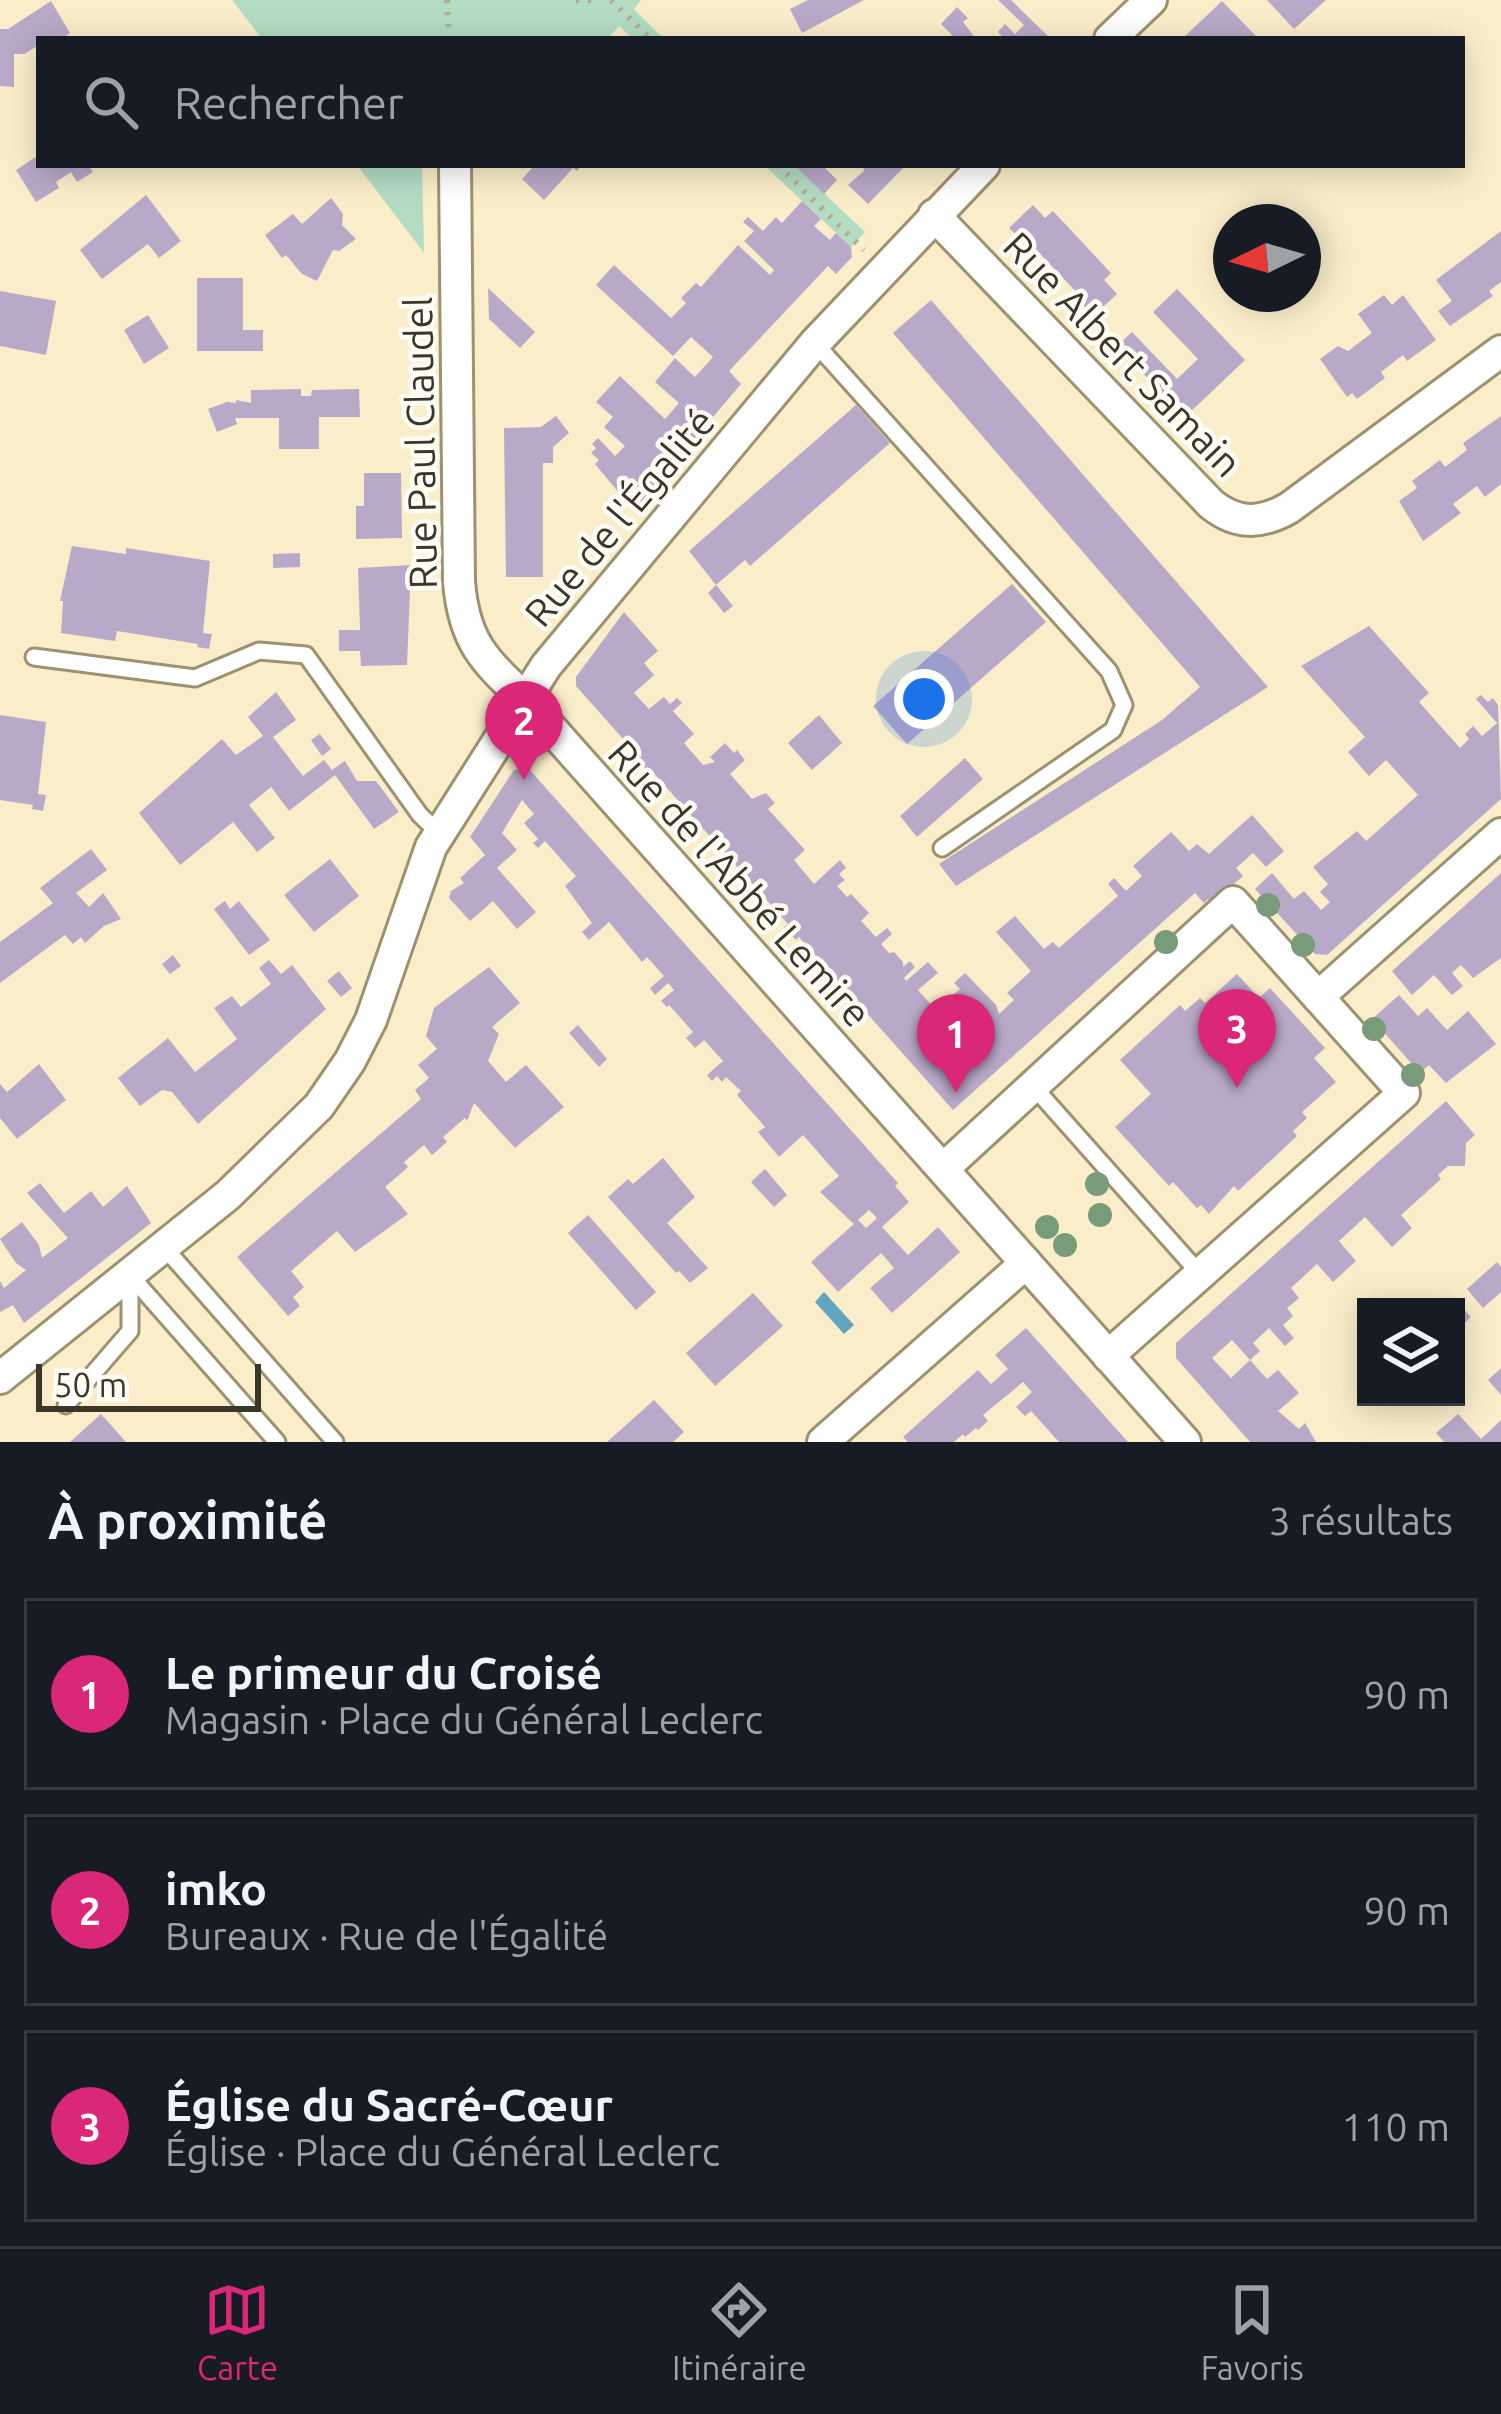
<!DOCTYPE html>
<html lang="fr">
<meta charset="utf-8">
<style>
body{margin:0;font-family:Ubuntu,sans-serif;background:#242831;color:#f1f3f6}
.controls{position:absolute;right:36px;bottom:36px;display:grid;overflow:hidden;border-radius:0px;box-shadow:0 6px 30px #0003}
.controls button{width:108px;height:108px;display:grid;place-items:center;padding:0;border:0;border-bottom:3px solid #363941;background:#171b24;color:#f1f3f6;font:60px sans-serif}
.compass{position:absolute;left:1213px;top:204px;width:108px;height:108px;border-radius:50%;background:#171b24;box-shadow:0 6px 30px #0003;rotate:265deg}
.scale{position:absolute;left:36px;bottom:30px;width:225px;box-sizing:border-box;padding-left:12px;border:6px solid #3a3628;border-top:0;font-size:33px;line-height:42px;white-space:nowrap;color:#3a3628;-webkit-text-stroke:9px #fefcf5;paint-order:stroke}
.you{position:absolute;left:924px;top:699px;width:42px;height:42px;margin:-30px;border:9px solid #fff;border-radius:50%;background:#1a73e8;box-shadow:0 0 0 18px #1a73e833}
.badge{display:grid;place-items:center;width:78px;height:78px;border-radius:50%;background:#db2777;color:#fff;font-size:39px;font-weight:700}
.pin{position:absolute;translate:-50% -99px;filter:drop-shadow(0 3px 6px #0008)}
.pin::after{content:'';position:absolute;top:63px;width:42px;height:36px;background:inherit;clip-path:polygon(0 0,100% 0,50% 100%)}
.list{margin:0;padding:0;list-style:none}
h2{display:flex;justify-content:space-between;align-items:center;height:156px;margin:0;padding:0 48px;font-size:51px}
h2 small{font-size:39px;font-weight:400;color:#9ea1a6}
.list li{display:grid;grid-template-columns:78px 1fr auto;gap:36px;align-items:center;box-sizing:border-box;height:192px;margin:0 24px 24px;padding:0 24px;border:3px solid #363941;border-radius:0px}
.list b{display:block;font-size:45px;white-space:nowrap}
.list p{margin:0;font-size:39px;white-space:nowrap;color:#9ea1a6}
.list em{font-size:39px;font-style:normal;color:#9ea1a6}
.icon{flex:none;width:66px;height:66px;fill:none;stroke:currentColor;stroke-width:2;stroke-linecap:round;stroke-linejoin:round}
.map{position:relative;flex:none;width:1501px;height:1442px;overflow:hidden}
.search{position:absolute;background:#171b24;box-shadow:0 6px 30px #0003;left:36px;right:36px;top:36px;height:132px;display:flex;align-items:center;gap:30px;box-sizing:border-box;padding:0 42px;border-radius:0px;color:#9ea1a6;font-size:45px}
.sheet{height:804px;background:#171b24}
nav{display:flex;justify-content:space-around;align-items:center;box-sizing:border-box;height:168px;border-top:3px solid #363941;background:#171b24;font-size:33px;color:#9ea1a6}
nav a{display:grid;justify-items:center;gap:6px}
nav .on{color:#db2777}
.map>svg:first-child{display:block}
.green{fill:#b3dcc3}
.water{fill:#61a5c0}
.building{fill:#b9a9c9;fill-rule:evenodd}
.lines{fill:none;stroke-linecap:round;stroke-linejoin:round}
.lane-casing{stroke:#9d9270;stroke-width:21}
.street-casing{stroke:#9d9270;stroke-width:36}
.path{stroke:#b5ac90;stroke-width:6;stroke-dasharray:3 9;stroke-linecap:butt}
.lane{stroke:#fff;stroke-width:15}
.street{stroke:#fff;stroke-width:30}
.tree{fill:#789b79}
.labels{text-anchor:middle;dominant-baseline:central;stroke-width:9;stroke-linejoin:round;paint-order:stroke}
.street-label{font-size:39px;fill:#3a3628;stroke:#fefcf5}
</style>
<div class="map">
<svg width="1501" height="1442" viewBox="0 0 1501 1442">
<rect width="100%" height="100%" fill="#faeeca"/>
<g class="green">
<polygon points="232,0 641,0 634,9 664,39 633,39 619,26 607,39 262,39"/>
<polygon points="357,165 422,165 424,253"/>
<polygon points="764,165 794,165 865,232 851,247"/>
</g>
<polygon class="water" points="824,1292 854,1325 844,1334 815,1302"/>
<g class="building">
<polygon points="808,0 864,0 802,33 790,9"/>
<polygon points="998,0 1011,0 1051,39 1005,39 998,32 1005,24 1015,34 1024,25"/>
<polygon points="1267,0 1326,0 1294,29"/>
<polygon points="51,1 70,33 61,39 39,39 39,45 24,54 14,54 14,87 0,86 0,29 8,29"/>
<polygon points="1222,1 1256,36 1253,39 1182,39"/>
<polygon points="957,7 968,18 963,22 976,39 949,39 952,35 941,24"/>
<polygon points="39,155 39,165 95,165 90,168 93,172 77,182 71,172 56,182 59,188 36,202 16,170"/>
<polygon points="535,165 582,165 577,171 573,168 544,200 522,179"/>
<polygon points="794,165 822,165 837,180 824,194"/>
<polygon points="863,165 906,165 868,204 848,185 864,171"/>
<polygon points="146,195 181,241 159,258 148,244 102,279 80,250"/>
<polygon points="331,198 343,214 342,225 356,239 339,251 333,250 317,281 302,274 286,255 282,258 265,235 293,214 302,224"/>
<polygon points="802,201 821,219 814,226 830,240 836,233 851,247 852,257 836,274 828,266 729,371 741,384 634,511 595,464 599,460 591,453 596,448 592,444 598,438 615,456 625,446 604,427 613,417 596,402 620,376 665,419 679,403 655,382 675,358 695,377 713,357 691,337 673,356 596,285 614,265 671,318 686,303 681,298 696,283 701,287 738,245 770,275 774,270 744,241 754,231 743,222 748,217 763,231 776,217 782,223"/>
<polygon points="1033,205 1045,218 1053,211 1111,273 1104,280 1117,294 1093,316 1079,301 1082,298 1026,239 1023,242 1009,228"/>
<polygon points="1501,231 1501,282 1489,291 1493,296 1450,326 1438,311 1452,301 1436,280"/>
<polygon points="197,278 243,278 243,330 263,330 263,351 197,351"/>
<polygon points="488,288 535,332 520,348 489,319"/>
<polygon points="1177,289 1245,360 1185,417 1117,346 1132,332 1177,379 1198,359 1153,312"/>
<polygon points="0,291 56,301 46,355 0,346"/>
<polygon points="1384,295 1392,305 1403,295 1436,340 1407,361 1403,355 1381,372 1385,378 1357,399 1352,393 1347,397 1320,359 1338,346 1348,351 1372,333 1358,314"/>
<polygon points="931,300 1268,687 956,886 939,864 1162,720 1200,687 893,333"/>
<polygon points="148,315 169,348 144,364 124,330"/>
<polygon points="301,389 301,396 311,396 312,390 359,389 360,417 319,417 319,449 279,449 279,418 235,418 237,424 217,432 208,409 227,402 236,403 236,400 251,403 251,390"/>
<polygon points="856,405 890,443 750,566 745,560 716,585 689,551"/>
<polygon points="556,416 569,433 553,447 553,463 543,463 543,577 506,577 504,428 541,427"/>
<polygon points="1501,416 1501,484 1485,497 1477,486 1453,504 1461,513 1423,541 1399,501 1417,488 1412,481 1440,460 1445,467 1467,450 1463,443"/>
<polygon points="364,473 401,473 402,538 356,539 356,506 364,506"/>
<polygon points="72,546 126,554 126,548 210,561 203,633 212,634 209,649 197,647 198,644 117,631 115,641 61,633 63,601 60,601"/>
<polygon points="300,553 300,567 273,568 273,554"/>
<polygon points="411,565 407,665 361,666 360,651 339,651 339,630 360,630 358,568"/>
<polygon points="1012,584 1046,622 907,744 873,706"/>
<polygon points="716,585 733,606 724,613 708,593"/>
<polygon points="624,612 658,651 644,663 654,675 634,693 649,709 664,697 670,704 677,698 682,703 673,711 694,734 684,743 703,765 715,762 710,757 725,743 734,753 737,750 745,760 730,774 752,799 766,793 775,803 768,809 805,850 794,860 814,884 840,860 846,868 839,874 845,880 837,886 847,897 851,894 869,913 861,921 876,937 887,928 892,934 881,944 889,953 894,952 903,962 903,967 910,961 915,967 904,978 906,981 928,962 938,973 918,990 936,1010 960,989 954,983 965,973 996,1005 999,1014 1014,1000 1007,993 1031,971 996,932 1015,916 1044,949 1053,942 1059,948 1118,896 1108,884 1114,878 1126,891 1142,876 1133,866 1171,832 1189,851 1197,844 1209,854 1252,815 1284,851 1266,867 1253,853 1236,868 1243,876 1211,904 1208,899 1204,903 1195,893 953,1110 799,937 796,940 784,927 788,924 650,769 645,769 641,759 576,686 576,677"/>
<polygon points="1369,626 1429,693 1419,702 1460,748 1469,739 1465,734 1473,726 1482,736 1497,723 1476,699 1481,695 1488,702 1493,698 1498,705 1501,799 1327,955 1315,954 1255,889 1272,873 1294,899 1304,891 1321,910 1330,902 1320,892 1328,884 1313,867 1357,831 1366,841 1418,795 1386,760 1369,776 1348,752 1365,737 1301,666"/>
<polygon points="276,692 296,720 273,737 303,776 324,760 332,770 345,761 357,781 376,781 399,812 374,829 335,775 289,811 271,787 249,805 275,838 257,852 233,822 180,865 139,813 222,739 236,755 263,736 248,717"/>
<polygon points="0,715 46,722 38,794 46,795 43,811 32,809 33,805 0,800"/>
<polygon points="819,715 842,743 812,770 788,743"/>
<polygon points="320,734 331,749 322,756 311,740"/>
<polygon points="965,758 983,779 917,837 900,816"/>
<path d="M529 769 898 1183 895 1186 909 1202 882 1227 908 1255 938 1227 960 1252 892 1313 870 1288 894 1268 881 1253 838 1292 811 1262 854 1224 820 1192 839 1176 803 1135 779 1157 758 1132 765 1127 737 1095 741 1091 726 1077 722 1082 717 1076 712 1081 707 1075 723 1061 704 1040 695 1048 686 1038 693 1032 669 1005 667 1007 661 1001 674 990 668 983 655 995 650 988 664 976 647 957 642 962 609 922 589 940 582 932 592 923 565 886 576 876 545 841 538 848 533 843 538 839 524 823 534 814 522 800 502 833 517 850 497 868 536 912 517 929 493 901 470 921 449 898 451 891 464 883 460 878 485 855 470 837 514 770ZM869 1210 877 1218 866 1228 858 1220Z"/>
<polygon points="91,849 107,870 76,893 89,907 103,893 121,919 104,926 85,943 81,937 73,944 65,935 0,983 0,942 53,903 40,888"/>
<polygon points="330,859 359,896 314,932 284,895"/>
<polygon points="1501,873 1501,958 1473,978 1461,965 1452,973 1463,986 1452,995 1434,975 1412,995 1392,971"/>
<polygon points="225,901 230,909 239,901 270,940 249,955 214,909"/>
<polygon points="173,955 181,966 170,974 162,964"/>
<polygon points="269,960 281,974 292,965 326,1009 198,1124 172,1092 162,1090 140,1106 118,1078 168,1038 195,1072 237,1039 214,1008 232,996 241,1007 271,984 259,968"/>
<polygon points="489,967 520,1003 492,1027 499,1034 488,1061 506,1082 526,1065 564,1107 515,1148 474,1103 467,1121 465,1118 443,1137 447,1142 432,1155 424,1145 404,1162 408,1167 385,1187 408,1214 355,1252 337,1231 291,1271 304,1287 293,1297 300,1306 288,1316 237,1257 421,1099 415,1090 429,1078 418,1065 437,1049 426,1036 434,1008"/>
<polygon points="339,971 352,988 341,997 327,981"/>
<polygon points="1237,974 1259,998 1270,988 1325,1048 1314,1058 1336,1082 1302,1112 1307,1118 1293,1131 1297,1136 1238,1191 1234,1186 1209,1214 1201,1205 1197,1208 1173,1182 1169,1186 1115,1127 1151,1094 1120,1060 1180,1005 1185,1011 1200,998 1205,1003"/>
<polygon points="1399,995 1418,1016 1427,1008 1447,1030 1468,1011 1496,1044 1446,1083 1429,1065 1420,1073 1372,1019"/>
<polygon points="578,1025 607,1059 599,1067 569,1033"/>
<polygon points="39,1064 66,1100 17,1139 0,1118 0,1084 7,1092"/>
<polygon points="1446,1101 1475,1135 1466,1143 1465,1166 1448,1166 1438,1175 1441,1179 1401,1215 1412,1228 1392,1247 1365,1217 1339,1241 1356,1261 1333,1282 1317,1264 1291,1288 1299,1298 1287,1308 1293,1316 1283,1325 1294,1338 1285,1346 1269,1328 1253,1343 1260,1351 1250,1360 1232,1340 1212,1358 1231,1378 1250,1360 1267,1379 1278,1370 1299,1393 1278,1411 1299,1429 1305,1423 1316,1442 1250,1442 1176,1358 1176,1343"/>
<polygon points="663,1158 695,1197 667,1223 708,1268 690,1283 679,1271 676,1273 608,1197 628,1179 633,1184"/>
<polygon points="765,1169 787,1195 774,1207 751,1182"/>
<polygon points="40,1183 64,1213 91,1191 103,1207 127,1186 151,1223 24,1323 13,1305 0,1312 0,1281 4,1288 26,1270 16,1263 0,1239 22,1222 39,1245 42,1258 68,1238 27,1193"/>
<polygon points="588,1215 656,1292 636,1310 568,1233"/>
<polygon points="1497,1262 1501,1267 1501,1292 1483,1308 1467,1289"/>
<polygon points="753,1293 783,1326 715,1386 686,1353"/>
<polygon points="1456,1300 1471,1317 1456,1331 1456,1307 1447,1307"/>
<polygon points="1026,1328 1128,1442 1059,1442 1031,1411 1025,1416 1016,1407 1032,1392 1023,1382 983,1415 988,1421 978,1430 976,1428 965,1437 963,1434 954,1442 908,1442 903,1437 978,1370 991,1384 1008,1369 995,1355"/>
<polygon points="1501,1368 1501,1395 1488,1380"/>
<polygon points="654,1400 684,1432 673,1442 607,1442"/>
<polygon points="101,1414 126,1442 70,1442"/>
<polygon points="1458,1414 1481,1439 1501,1420 1501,1442 1444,1442 1436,1433"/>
</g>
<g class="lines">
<g class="lane-casing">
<g id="lane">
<polyline points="815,343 1109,671 1124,705 1113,730 942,848"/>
<polyline points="34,657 195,678 259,651 306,655 420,815 440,834"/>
<polyline points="1033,1086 1200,1274"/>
<polyline points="164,1247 335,1442"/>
<polyline points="130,1275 277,1442"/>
<polyline points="66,1405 130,1331 130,1275"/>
</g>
</g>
<g class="street-casing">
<g id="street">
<polyline points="1110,39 1151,0"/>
<path d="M455 165 459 582C464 641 483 659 524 698L1185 1442"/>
<path d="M934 215 1211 504C1237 525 1261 524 1289 508L1501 351"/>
<polyline points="1318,997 1501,834"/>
<polyline points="943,1169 1233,902 1404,1093 1108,1356"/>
<polyline points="0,1378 228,1195 319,1106 350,1061 371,1020 431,847 546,666 815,343 984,165"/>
<polyline points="823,1442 1026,1263"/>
</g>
</g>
<g class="path">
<polyline points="447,0 449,39"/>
<polyline points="576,0 593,0"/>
<polyline points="611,0 651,39"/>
<polyline points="778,165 864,250"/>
</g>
<use href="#lane" class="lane"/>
<use href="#street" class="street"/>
</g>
<g class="tree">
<circle cx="1268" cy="905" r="12"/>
<circle cx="1166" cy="942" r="12"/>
<circle cx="1303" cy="945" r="12"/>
<circle cx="1374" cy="1029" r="12"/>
<circle cx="1413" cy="1075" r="12"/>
<circle cx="1097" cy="1184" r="12"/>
<circle cx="1100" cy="1215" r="12"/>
<circle cx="1047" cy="1227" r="12"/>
<circle cx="1065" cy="1245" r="12"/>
</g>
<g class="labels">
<g class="street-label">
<text transform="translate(1123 354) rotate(46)">Rue Albert Samain</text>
<text transform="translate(420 443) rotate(-91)">Rue Paul Claudel</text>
<text transform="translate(619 517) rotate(-50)">Rue de l'Égalité</text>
<text transform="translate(740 883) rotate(48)">Rue de l'Abbé Lemire</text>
</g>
</g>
</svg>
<div class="controls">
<button><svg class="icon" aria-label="layers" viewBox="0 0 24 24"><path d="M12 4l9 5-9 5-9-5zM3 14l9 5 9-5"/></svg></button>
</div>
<svg class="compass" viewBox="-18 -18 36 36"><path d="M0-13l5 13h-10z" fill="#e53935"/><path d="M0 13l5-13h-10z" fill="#9ea1a6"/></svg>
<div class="scale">50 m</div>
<div class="you"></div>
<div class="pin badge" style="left:956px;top:1093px">1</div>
<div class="pin badge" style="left:524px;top:780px">2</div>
<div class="pin badge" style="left:1237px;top:1088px">3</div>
<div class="search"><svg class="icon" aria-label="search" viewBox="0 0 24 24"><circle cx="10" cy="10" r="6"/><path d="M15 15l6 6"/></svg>Rechercher</div>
</div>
<section class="sheet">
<h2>À proximité<small>3 résultats</small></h2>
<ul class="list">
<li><span class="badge">1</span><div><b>Le primeur du Croisé</b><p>Magasin · Place du Général Leclerc</p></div><em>90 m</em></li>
<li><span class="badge">2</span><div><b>imko</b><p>Bureaux · Rue de l'Égalité</p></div><em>90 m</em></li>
<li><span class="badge">3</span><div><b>Église du Sacré-Cœur</b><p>Église · Place du Général Leclerc</p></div><em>110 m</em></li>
</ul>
</section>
<nav>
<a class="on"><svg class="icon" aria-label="map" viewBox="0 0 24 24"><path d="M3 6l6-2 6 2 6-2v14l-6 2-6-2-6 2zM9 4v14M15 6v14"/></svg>Carte</a>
<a><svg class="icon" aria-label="directions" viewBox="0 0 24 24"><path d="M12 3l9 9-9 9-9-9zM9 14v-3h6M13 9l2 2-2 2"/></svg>Itinéraire</a>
<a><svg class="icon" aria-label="saved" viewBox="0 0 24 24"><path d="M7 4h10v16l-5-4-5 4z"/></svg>Favoris</a>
</nav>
